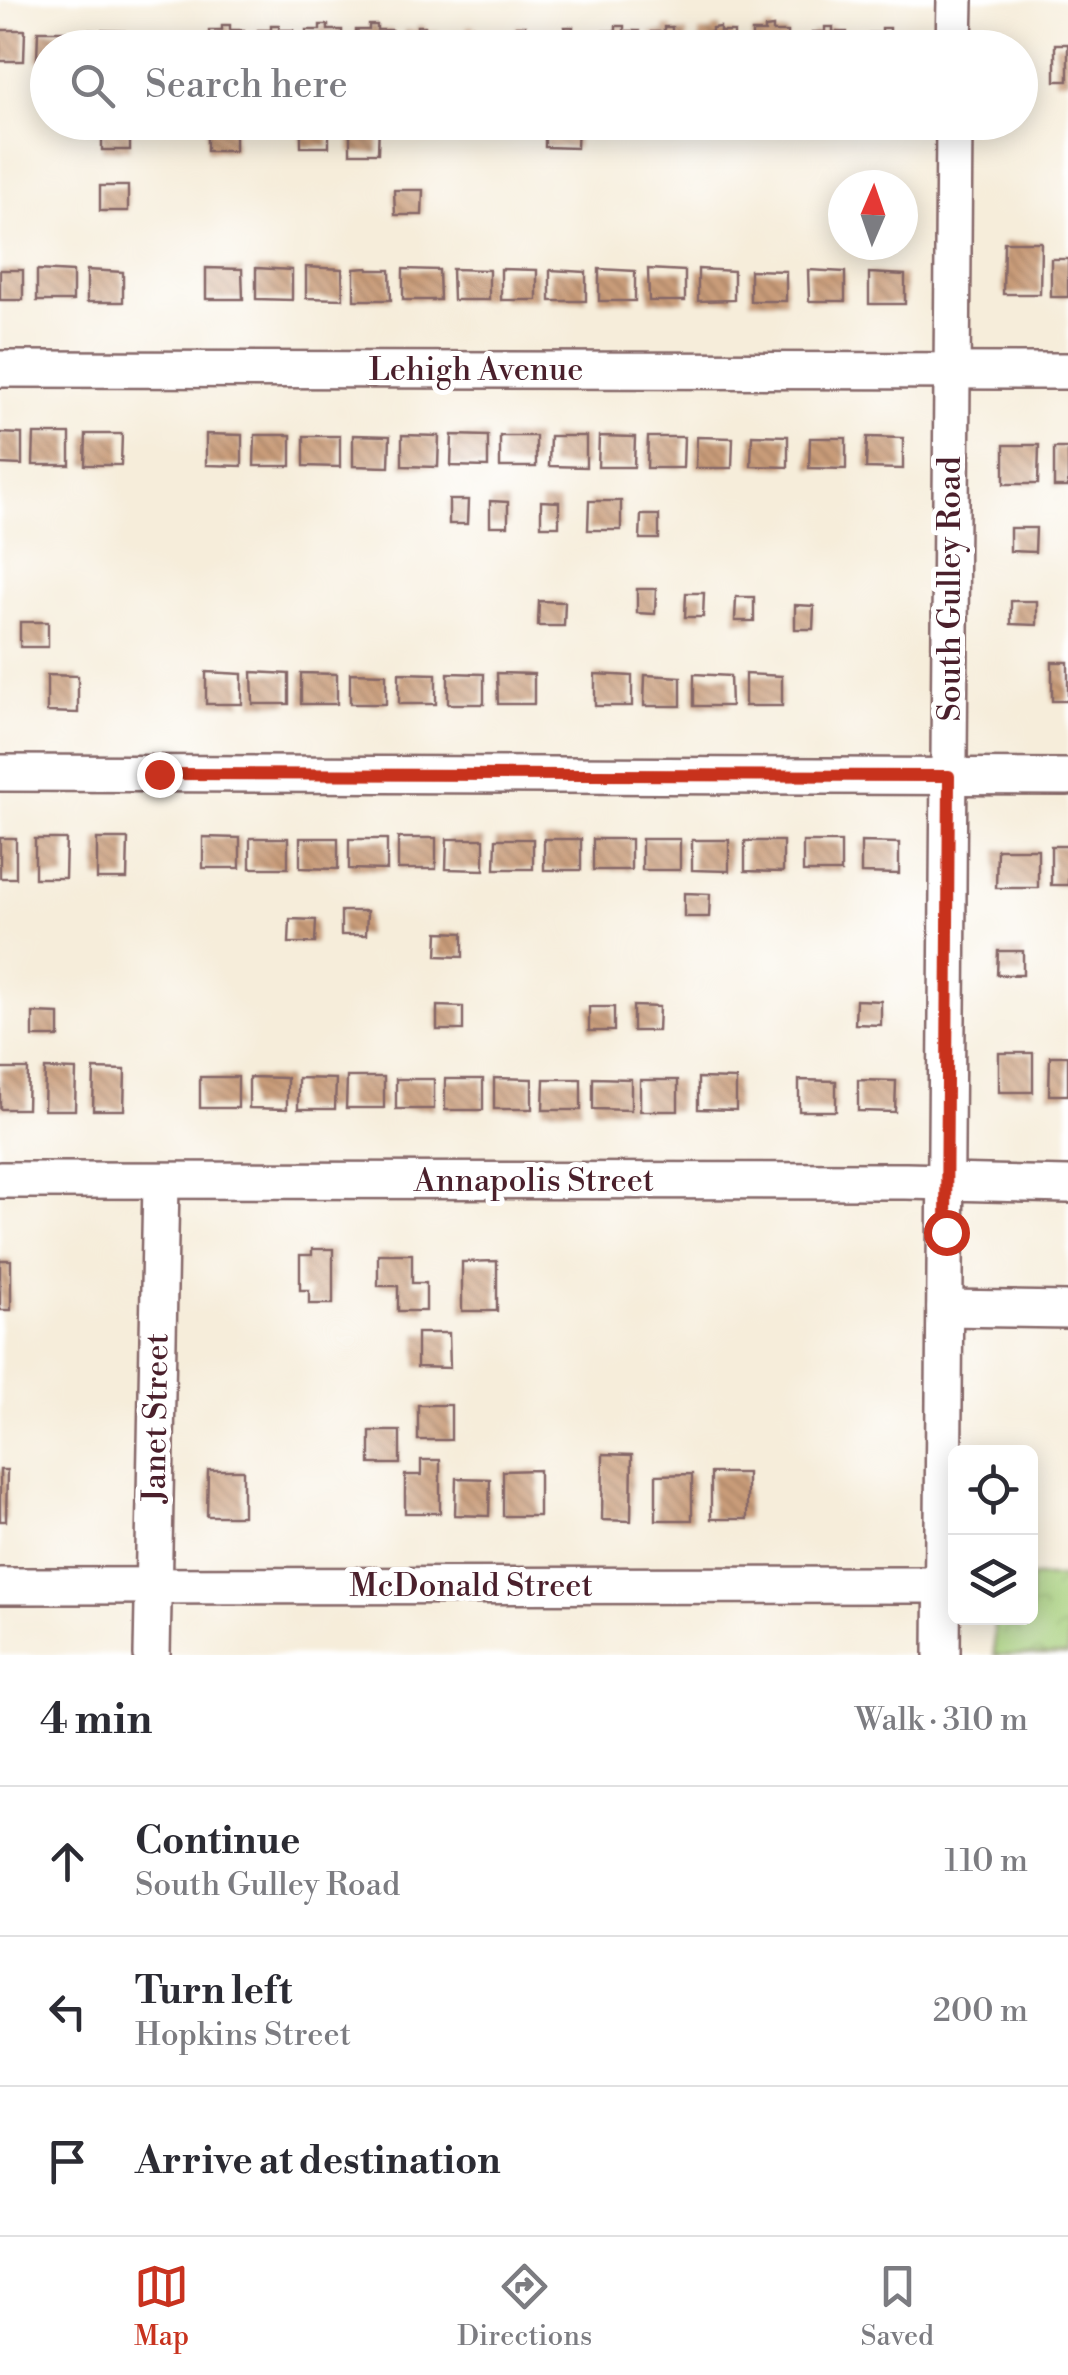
<!DOCTYPE html>
<meta charset="utf-8">
<style>
body{margin:0;font-family:"Libre Bodoni",serif;background:#f2f2f3;color:#2b2b33}
.controls{position:absolute;right:30px;bottom:30px;display:grid;overflow:hidden;border-radius:15px;box-shadow:0 5px 25px #0003}
.controls button{width:90px;height:90px;display:grid;place-items:center;padding:0;border:0;border-bottom:2px solid #e1e1e2;background:#fff;color:#2b2b33;font:50px sans-serif}
.compass{position:absolute;left:828px;top:170px;width:90px;height:90px;border-radius:50%;background:#fff;box-shadow:0 5px 25px #0003;rotate:2deg}
.stop{position:absolute;width:30px;height:30px;margin:-22px;border:8px solid #c8321e;border-radius:50%;background:#fff}
.stop.end{background:#c8321e;border-color:#fff;box-shadow:0 2px 10px #0008}
.list{margin:0;padding:0;list-style:none}
h2{display:flex;justify-content:space-between;align-items:center;height:130px;margin:0;padding:0 40px;font-size:42px}
h2 small{font-size:32px;font-weight:400;color:#7c7c81}
.list li{display:grid;grid-template-columns:65px 1fr auto;gap:30px;align-items:center;box-sizing:border-box;height:150px;padding:0 40px;border-top:2px solid #e1e1e2}
.list b{display:block;font-size:38px;white-space:nowrap}
.list p{margin:0;font-size:32px;white-space:nowrap;color:#7c7c81}
.list em{font-size:32px;font-style:normal;color:#7c7c81}
.icon{flex:none;width:55px;height:55px;fill:none;stroke:currentColor;stroke-width:2;stroke-linecap:round;stroke-linejoin:round}
.map{position:relative;flex:none;width:1068px;height:1655px;overflow:hidden}
.search{position:absolute;background:#fff;box-shadow:0 5px 25px #0003;left:30px;right:30px;top:30px;height:110px;display:flex;align-items:center;gap:25px;box-sizing:border-box;padding:0 35px;border-radius:55px;color:#7c7c81;font-size:38px}
.sheet{height:580px;background:#fff}
nav{display:flex;justify-content:space-around;align-items:center;box-sizing:border-box;height:140px;border-top:2px solid #e1e1e2;background:#fff;font-size:28px;color:#7c7c81}
nav a{display:grid;justify-items:center;gap:5px}
nav .on{color:#c8321e}
.map>svg:first-child{display:block}
.park{fill:url(#park-crowns);stroke:#777652;stroke-width:2.5}
.building{fill:url(#building-back-hatch)}
.lines{fill:none;stroke-linecap:round;stroke-linejoin:round}
.minor-casing{stroke:#866768;stroke-width:40}
.minor{stroke:#fff;stroke-width:35}
.route{stroke:#c8321e;stroke-width:12}
.labels{text-anchor:middle;dominant-baseline:central;stroke-width:10;stroke-linejoin:round;paint-order:stroke}
.street-label{font-size:32px;fill:#4a1f2b;stroke:#fff}
</style>
<div class="map">
<svg width="1068" height="1655" viewBox="0 0 1068 1655">
<defs>
<pattern id="park-crowns" width="20" height="18" patternUnits="userSpaceOnUse" patternTransform="scale(2.5)"><rect width="20" height="18" fill="#a4cd78"/><path d="M2 6a3 3 0 1 1 6 0M12 15a3 3 0 1 1 6 0" fill="none" stroke="#8fb068"/></pattern>
<pattern id="building-back-hatch" width="6" height="6" patternUnits="userSpaceOnUse" patternTransform="scale(2.5)"><rect width="6" height="6" fill="#c99c79"/><path d="M-1 5l2 2M0 0l6 6M5-1l2 2" fill="none" stroke="#a57f63"/></pattern>
</defs>
<rect width="100%" height="100%" fill="#fff"/>
<filter id="ink" filterUnits="userSpaceOnUse"><feTurbulence type="fractalNoise" baseFrequency=".01" numOctaves="2"/><feDisplacementMap in="SourceGraphic" scale="20" xChannelSelector="R" yChannelSelector="G"/><feConvolveMatrix kernelMatrix="1 2 1 2 8 2 1 2 1" color-interpolation-filters="sRGB"/></filter>
<filter id="wash" filterUnits="userSpaceOnUse"><feTurbulence type="fractalNoise" baseFrequency=".0048" numOctaves="4" result="noise"/><feDisplacementMap in="SourceGraphic" scale="40" xChannelSelector="R" yChannelSelector="G"/><feGaussianBlur stdDeviation="2.25" result="paint"/><feColorMatrix in="noise" values="0 0 0 0 0 0 0 0 0 0 0 0 0 0 0 0 0 1.4 0 .05"/><feComposite in="paint" operator="in"/></filter>
<g filter="url(#wash)">
<rect width="100%" height="100%" fill="#f6edda"/>
<polygon class="park" points="1031,1577 1068,1577 1068,1655 994,1655 994,1618 1030,1618"/>
<g id="blocks">
<g class="building">
<polygon points="222,25 230,25 230,30 244,30 244,48 209,48 209,30 222,30"/>
<polygon points="271,25 279,25 279,30 293,30 293,48 258,48 258,30 271,30"/>
<polygon points="320,25 328,25 328,30 342,30 342,48 306,48 306,30 320,30"/>
<polygon points="369,25 377,25 377,30 392,30 392,48 356,48 356,30 369,30"/>
<polygon points="417,26 425,26 425,31 439,31 439,48 404,48 404,30 417,31"/>
<polygon points="467,26 474,26 474,31 489,31 489,48 453,48 453,31 466,31"/>
<polygon points="516,26 525,26 524,31 539,31 539,48 503,48 503,31 516,31"/>
<polygon points="616,26 624,26 624,31 639,31 638,48 603,48 603,31 616,31"/>
<polygon points="565,27 573,27 573,32 588,32 588,48 552,48 552,32 566,32"/>
<polygon points="664,27 672,27 672,32 687,32 687,48 651,48 651,32 664,32"/>
<polygon points="720,27 720,32 734,32 734,48 699,48 699,32 712,32 712,28"/>
<polygon points="773,27 773,32 788,32 788,48 752,48 752,32 765,32 765,28"/>
<polygon points="825,27 833,27 833,32 847,32 847,48 812,48 812,32 825,32"/>
<polygon points="882,28 890,28 890,33 905,33 905,48 869,48 869,33 882,33"/>
<polygon points="0,30 25,30 24,61 0,61"/>
<polygon points="89,30 125,31 125,48 89,48"/>
<polygon points="38,31 74,31 73,48 48,48 48,61 37,61"/>
<rect x="1055" y="44" width="13" height="37"/>
<rect x="301" y="122" width="28" height="25"/>
<polygon points="545,122 578,122 577,148 545,147"/>
<polygon points="350,123 379,123 378,153 350,153"/>
<rect x="102" y="125" width="28" height="25"/>
<rect x="207" y="126" width="28" height="25"/>
<rect x="100" y="186" width="28" height="25"/>
<polygon points="394,190 423,190 422,215 395,215"/>
<polygon points="1004,242 1041,242 1040,294 1003,294"/>
<rect x="1051" y="259" width="17" height="38"/>
<polygon points="306,267 342,269 343,299 306,298"/>
<polygon points="206,268 242,269 243,299 206,299"/>
<polygon points="256,268 292,270 292,300 256,299"/>
<polygon points="368,268 368,270 390,270 391,300 354,300 354,269"/>
<polygon points="403,269 439,270 440,300 403,300"/>
<polygon points="452,269 489,270 489,300 453,300"/>
<polygon points="501,269 537,270 537,300 501,300"/>
<polygon points="599,269 635,271 635,301 599,301"/>
<polygon points="648,269 685,271 685,301 649,301"/>
<polygon points="698,269 734,271 734,300 698,301"/>
<rect x="0" y="270" width="23" height="30"/>
<polygon points="37,270 73,272 73,301 37,301"/>
<polygon points="87,270 123,272 123,302 87,302"/>
<polygon points="550,270 586,272 586,301 550,301"/>
<polygon points="750,270 786,271 786,301 750,301"/>
<polygon points="808,270 845,272 845,301 809,301"/>
<polygon points="869,273 905,275 905,304 869,304"/>
<polygon points="0,433 22,434 22,465 0,464"/>
<polygon points="34,434 70,434 70,465 33,465"/>
<polygon points="86,434 122,434 121,465 85,465"/>
<polygon points="206,434 242,435 242,466 206,465"/>
<polygon points="255,435 291,435 291,466 254,466"/>
<polygon points="353,435 390,436 389,467 353,466"/>
<polygon points="402,435 439,436 438,467 402,466"/>
<polygon points="452,435 488,436 488,467 451,466"/>
<polygon points="752,435 788,436 788,467 751,466"/>
<polygon points="304,436 340,436 340,467 304,466"/>
<rect x="500" y="436" width="36" height="31"/>
<polygon points="550,436 586,436 586,467 549,466"/>
<polygon points="599,436 635,437 634,467 598,467"/>
<polygon points="648,437 684,437 683,468 647,468"/>
<polygon points="697,437 733,438 732,468 696,468"/>
<polygon points="867,437 903,438 903,469 866,468"/>
<polygon points="810,438 846,438 846,469 809,468"/>
<polygon points="1004,445 1039,445 1038,484 1004,484"/>
<rect x="1054" y="448" width="14" height="39"/>
<polygon points="449,500 468,500 467,524 449,524"/>
<polygon points="490,501 508,502 508,526 490,526"/>
<polygon points="541,501 559,502 559,526 541,526"/>
<polygon points="589,501 621,501 621,530 588,530"/>
<polygon points="641,515 659,515 659,539 640,539"/>
<polygon points="1010,528 1036,528 1035,552 1010,551"/>
<polygon points="637,589 656,589 655,614 637,613"/>
<polygon points="686,593 704,593 703,617 685,617"/>
<polygon points="736,597 754,597 754,621 735,621"/>
<polygon points="539,601 565,602 564,626 538,626"/>
<polygon points="1011,601 1037,601 1037,625 1011,624"/>
<polygon points="795,605 814,606 813,629 795,629"/>
<rect x="20" y="622" width="28" height="25"/>
<rect x="1052" y="662" width="16" height="39"/>
<polygon points="206,672 242,674 242,704 206,704"/>
<polygon points="252,672 289,674 289,704 253,704"/>
<polygon points="301,673 337,674 337,704 301,704"/>
<polygon points="350,673 386,674 386,704 350,704"/>
<polygon points="399,673 436,674 436,704 399,704"/>
<polygon points="448,673 484,674 484,704 448,704"/>
<polygon points="497,673 534,674 534,704 498,704"/>
<polygon points="595,674 632,676 632,706 595,706"/>
<polygon points="694,674 730,676 731,706 694,706"/>
<polygon points="745,674 782,676 782,706 745,706"/>
<polygon points="47,675 78,676 78,713 47,712"/>
<polygon points="645,675 681,677 681,706 644,706"/>
<polygon points="203,837 240,838 240,868 203,868"/>
<rect x="0" y="838" width="16" height="40"/>
<rect x="250" y="838" width="38" height="30"/>
<polygon points="300,838 338,838 338,869 300,868"/>
<rect x="398" y="838" width="38" height="31"/>
<polygon points="35,839 66,839 65,878 35,878"/>
<polygon points="97,839 128,839 127,879 97,879"/>
<polygon points="349,839 387,839 387,870 349,869"/>
<polygon points="447,839 484,839 484,870 446,869"/>
<polygon points="496,839 533,839 533,869 495,869"/>
<rect x="544" y="839" width="37" height="31"/>
<rect x="593" y="839" width="38" height="31"/>
<rect x="642" y="839" width="38" height="31"/>
<polygon points="692,840 729,840 729,871 692,870"/>
<polygon points="745,841 783,841 783,872 745,871"/>
<rect x="803" y="842" width="38" height="30"/>
<polygon points="861,842 899,843 899,874 861,873"/>
<rect x="1051" y="846" width="17" height="39"/>
<polygon points="997,849 1038,849 1038,888 996,888"/>
<polygon points="684,893 710,894 709,917 684,917"/>
<polygon points="341,911 367,911 366,935 341,935"/>
<polygon points="290,919 316,920 315,943 289,943"/>
<polygon points="438,932 463,933 463,957 437,956"/>
<polygon points="998,951 1023,951 1023,975 997,975"/>
<polygon points="856,1000 881,1001 881,1025 855,1024"/>
<polygon points="437,1006 463,1007 463,1030 437,1030"/>
<polygon points="633,1006 659,1007 658,1031 633,1031"/>
<rect x="589" y="1007" width="25" height="24"/>
<polygon points="33,1013 59,1014 59,1037 33,1037"/>
<rect x="999" y="1053" width="34" height="39"/>
<polygon points="1050,1056 1068,1056 1068,1095 1049,1095"/>
<polygon points="0,1069 28,1069 27,1109 0,1109"/>
<polygon points="45,1069 76,1070 75,1110 44,1110"/>
<polygon points="94,1069 125,1070 124,1110 93,1110"/>
<rect x="200" y="1077" width="38" height="31"/>
<polygon points="249,1077 287,1078 287,1109 249,1108"/>
<polygon points="347,1077 384,1077 384,1108 346,1108"/>
<polygon points="298,1078 336,1079 335,1109 298,1109"/>
<polygon points="494,1078 532,1079 532,1109 494,1109"/>
<polygon points="593,1078 631,1079 631,1110 593,1109"/>
<polygon points="698,1078 736,1079 736,1110 698,1109"/>
<rect x="396" y="1079" width="38" height="30"/>
<rect x="445" y="1079" width="38" height="31"/>
<polygon points="544,1079 581,1079 581,1110 543,1110"/>
<rect x="640" y="1080" width="38" height="31"/>
<polygon points="799,1080 836,1081 836,1111 799,1111"/>
<polygon points="858,1080 896,1081 895,1112 858,1111"/>
<polygon points="312,1249 333,1249 333,1304 309,1304 309,1290 300,1290 300,1255 312,1255"/>
<polygon points="378,1254 412,1254 412,1283 426,1283 426,1311 398,1311 398,1286 378,1286"/>
<rect x="0" y="1260" width="11" height="50"/>
<polygon points="497,1261 497,1311 462,1311 462,1262"/>
<polygon points="417,1333 449,1333 450,1368 417,1367"/>
<rect x="418" y="1405" width="33" height="35"/>
<rect x="370" y="1431" width="30" height="33"/>
<polygon points="603,1454 632,1455 631,1521 602,1520"/>
<polygon points="421,1460 440,1460 440,1513 405,1513 405,1475 421,1475"/>
<polygon points="0,1470 7,1470 6,1521 0,1521"/>
<polygon points="208,1470 243,1470 243,1516 207,1516"/>
<polygon points="539,1470 539,1516 503,1516 503,1471"/>
<rect x="711" y="1473" width="36" height="46"/>
<polygon points="692,1474 692,1520 656,1520 656,1475"/>
<polygon points="456,1478 490,1479 489,1516 455,1515"/>
</g>
</g>
</g>
<g filter="url(#ink)">
<use href="#blocks" fill-opacity="0" stroke="#866768" stroke-width="2.5"/>
<g class="lines">
<g class="minor-casing">
<g id="minor">
<polyline points="954,48 955,0"/>
<polyline points="0,369 1068,371"/>
<polyline points="0,773 1068,777"/>
<polyline points="0,1180 906,1181 1068,1185"/>
<polyline points="945,1308 1068,1310"/>
<polyline points="0,1586 943,1585"/>
<polyline points="152,1655 161,1182"/>
<polyline points="942,1655 954,122"/>
</g>
</g>
<use href="#minor" class="minor"/>
</g>
</g>
<g class="lines" filter="url(#ink)">
<polyline class="route" points="159,774 949,776 946,1232"/>
</g>
<g class="labels">
<g class="street-label">
<text x="476" y="370">Lehigh Avenue</text>
<text transform="translate(950 589) rotate(-90)">South Gulley Road</text>
<text x="534" y="1181">Annapolis Street</text>
<text transform="translate(156 1418) rotate(-89)">Janet Street</text>
<text x="471" y="1586">McDonald Street</text>
</g>
</g>
</svg>
<div class="controls">
<button><svg class="icon" aria-label="locate" viewBox="0 0 24 24"><circle cx="12" cy="12" r="6"/><path d="M12 2v4M12 18v4M2 12h4M18 12h4"/></svg></button>
<button><svg class="icon" aria-label="layers" viewBox="0 0 24 24"><path d="M12 4l9 5-9 5-9-5zM3 14l9 5 9-5"/></svg></button>
</div>
<svg class="compass" viewBox="-18 -18 36 36"><path d="M0-13l5 13h-10z" fill="#e53935"/><path d="M0 13l5-13h-10z" fill="#7c7c81"/></svg>
<div class="stop" style="left:946px;top:1232px"></div>
<div class="stop end" style="left:159px;top:774px"></div>
<div class="search"><svg class="icon" aria-label="search" viewBox="0 0 24 24"><circle cx="10" cy="10" r="6"/><path d="M15 15l6 6"/></svg>Search here</div>
</div>
<section class="sheet">
<h2>4 min<small>Walk · 310 m</small></h2>
<ul class="list">
<li><svg class="icon" aria-label="ahead" viewBox="0 0 24 24"><path d="M12 20V5M6 11l6-6 6 6"/></svg><div><b>Continue</b><p>South Gulley Road</p></div><em>110 m</em></li>
<li><svg class="icon" aria-label="left" viewBox="0 0 24 24"><path d="M17 20v-9H6M10 6l-5 5 5 5"/></svg><div><b>Turn left</b><p>Hopkins Street</p></div><em>200 m</em></li>
<li><svg class="icon" aria-label="arrive" viewBox="0 0 24 24"><path d="M6 21V4h12l-3 4 3 4H6"/></svg><div><b>Arrive at destination</b></div></li>
</ul>
</section>
<nav>
<a class="on"><svg class="icon" aria-label="map" viewBox="0 0 24 24"><path d="M3 6l6-2 6 2 6-2v14l-6 2-6-2-6 2zM9 4v14M15 6v14"/></svg>Map</a>
<a><svg class="icon" aria-label="directions" viewBox="0 0 24 24"><path d="M12 3l9 9-9 9-9-9zM9 14v-3h6M13 9l2 2-2 2"/></svg>Directions</a>
<a><svg class="icon" aria-label="saved" viewBox="0 0 24 24"><path d="M7 4h10v16l-5-4-5 4z"/></svg>Saved</a>
</nav>
